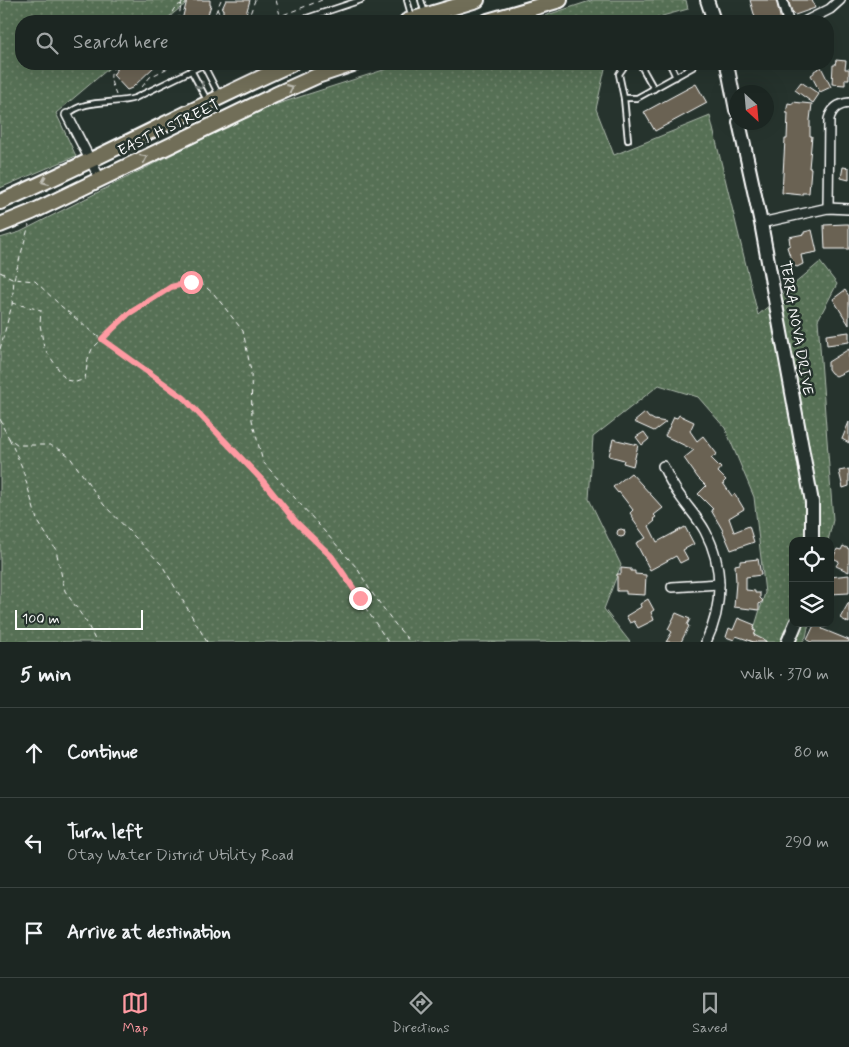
<!DOCTYPE html>
<meta charset="utf-8">
<style>
body{margin:0;font-family:Mynerve,sans-serif;background:#252e2a;color:#f1f3f6}
.controls{position:absolute;right:15px;bottom:15px;display:grid;overflow:hidden;border-radius:10px;box-shadow:0 5px 20px #0002}
.controls button{width:45px;height:45px;display:grid;place-items:center;padding:0;border:0;border-bottom:1px solid #3a4340;background:#1c2622;color:#f1f3f6;font:25px sans-serif}
.compass{position:absolute;left:729px;top:85px;width:45px;height:45px;border-radius:50%;background:#1c2622;box-shadow:0 5px 20px #0002;rotate:154deg}
.scale{position:absolute;left:15px;bottom:12px;width:128px;box-sizing:border-box;padding-left:5px;border:2px solid #fff;border-top:0;font-size:14px;line-height:18px;white-space:nowrap;color:#fff;-webkit-text-stroke:4px #26332d;paint-order:stroke}
.stop{position:absolute;width:15px;height:15px;margin:-11px;border:4px solid #ff9aa2;border-radius:50%;background:#fff}
.stop.end{background:#ff9aa2;border-color:#fff;box-shadow:0 1px 5px #0008}
.list{margin:0;padding:0;list-style:none}
h2{display:flex;justify-content:space-between;align-items:center;height:65px;margin:0;padding:0 20px;font-size:21px}
h2 small{font-size:16px;font-weight:400;color:#a0a5a5}
.list li{display:grid;grid-template-columns:32px 1fr auto;gap:15px;align-items:center;box-sizing:border-box;height:90px;padding:0 20px;border-top:1px solid #3a4340}
.list b{display:block;font-size:19px;white-space:nowrap}
.list p{margin:0;font-size:16px;white-space:nowrap;color:#a0a5a5}
.list em{font-size:16px;font-style:normal;color:#a0a5a5}
.icon{flex:none;width:28px;height:28px;fill:none;stroke:currentColor;stroke-width:2;stroke-linecap:round;stroke-linejoin:round}
.map{position:relative;flex:none;width:849px;height:642px;overflow:hidden}
.search{position:absolute;background:#1c2622;box-shadow:0 5px 20px #0002;left:15px;right:15px;top:15px;height:55px;display:flex;align-items:center;gap:12px;box-sizing:border-box;padding:0 18px;border-radius:20px;color:#a0a5a5;font-size:19px}
.sheet{height:335px;background:#1c2622}
nav{display:flex;justify-content:space-around;align-items:center;box-sizing:border-box;height:70px;border-top:1px solid #3a4340;background:#1c2622;font-size:14px;color:#a0a5a5}
nav a{display:grid;justify-items:center;gap:2px}
nav .on{color:#ff9aa2}
.map>svg:first-child{display:block}
.green{fill:url(#green-dots);stroke:#abb8aa}
.building{fill:#6a6252;stroke:#fff}
.lines{fill:none;stroke-linecap:round;stroke-linejoin:round}
.lane-casing{stroke:#fff;stroke-width:8}
.street-casing{stroke:#fff;stroke-width:12}
.secondary-casing{stroke:#fff;stroke-width:16}
.primary-casing{stroke:#fff;stroke-width:18}
.path{stroke:#fff;stroke-width:1;stroke-dasharray:5 4;stroke-linecap:butt}
.lane{stroke:#26332d;stroke-width:4.5}
.street{stroke:#26332d;stroke-width:9}
.secondary{stroke:#26332d;stroke-width:12}
.primary{stroke:#716e59;stroke-width:14}
.oneway{stroke:#727a76}
.oneway2{stroke:#bfbeb4}
.route{stroke:#ff9aa2;stroke-width:6}
.labels{text-anchor:middle;dominant-baseline:central;stroke-width:5;stroke-linejoin:round;paint-order:stroke}
.street-label{font-size:15px;fill:#fff;stroke:#26332d}
</style>
<div class="map">
<svg width="849" height="642" viewBox="0 0 849 642">
<defs>
<pattern id="green-dots" width="8" height="8" patternUnits="userSpaceOnUse" patternTransform="scale(1.25)"><rect width="8" height="8" fill="#577055"/><path d="M2 2h.1M6 6h.1" fill="none" stroke="#70856e" stroke-width="1.8" stroke-linecap="round"/></pattern>
</defs>
<rect width="100%" height="100%" fill="#26332d"/>
<filter id="ink" filterUnits="userSpaceOnUse"><feTurbulence type="fractalNoise" baseFrequency=".02" numOctaves="2"/><feDisplacementMap in="SourceGraphic" scale="10" xChannelSelector="R" yChannelSelector="G"/><feConvolveMatrix kernelMatrix="1 2 1 2 8 2 1 2 1" color-interpolation-filters="sRGB"/></filter>
<g filter="url(#ink)">
<g class="green">
<polygon points="0,0 190,0 164,21 21,21 21,64 114,64 56,113 76,156 0,188"/>
<polygon points="593,0 686,0 688,9 644,21 529,21"/>
<polygon points="402,64 606,64 596,109 614,155 710,116 758,315 820,262 837,284 818,320 833,520 828,541 793,541 793,623 809,623 806,637 802,642 750,642 765,593 754,497 725,428 698,397 659,385 593,437 589,499 621,565 604,609 630,642 0,642 0,238 20,232 259,110"/>
</g>
<g class="building">
<polygon points="187,0 210,0 210,5 211,5 206,21 182,20"/>
<polygon points="226,0 250,0 246,14 242,19 237,18 236,21 226,21 228,15 223,13 223,9 222,9"/>
<polygon points="750,0 776,0 781,21 756,21"/>
<polygon points="788,0 812,0 815,8 795,15 793,14"/>
<polygon points="836,60 846,61 845,69 849,69 849,79 845,79 845,85 832,84 833,65 835,65"/>
<polygon points="124,64 157,64 132,88 127,90 113,75 119,66 121,68"/>
<polygon points="821,67 831,87 820,92 811,75 814,73 814,71"/>
<polygon points="801,82 819,94 813,103 795,90"/>
<polygon points="696,84 707,103 655,131 644,112"/>
<polygon points="793,102 812,104 810,120 810,136 812,136 809,168 811,168 809,193 802,193 802,195 782,193 785,139 787,139 788,113 786,113 788,103 793,104"/>
<polygon points="843,167 849,168 849,180 841,178"/>
<polygon points="845,224 849,224 849,249 825,249 824,225"/>
<polygon points="812,230 817,252 801,255 803,264 797,267 793,265 787,247 790,245 789,237 804,234 804,232"/>
<polygon points="845,290 849,296 849,325 833,299"/>
<polygon points="849,332 849,342 827,345 826,335"/>
<polygon points="849,349 849,370 836,376 831,373 828,369 828,362"/>
<polygon points="645,413 649,418 651,418 654,420 666,422 654,431 634,422"/>
<polygon points="679,415 694,422 690,431 697,441 703,436 717,454 711,458 721,468 718,472 726,480 723,483 732,496 735,494 744,509 729,518 734,532 749,526 754,542 731,550 722,529 711,510 713,509 698,494 706,486 698,478 684,458 694,450 665,436 674,417 677,418"/>
<polygon points="849,422 849,443 842,439"/>
<polygon points="644,432 649,439 642,445 636,437"/>
<polygon points="613,439 638,445 633,466 623,463 624,460 609,456"/>
<polygon points="849,469 849,486 843,488 839,471"/>
<polygon points="631,473 663,508 654,515 656,517 653,519 655,521 649,526 657,542 685,527 694,544 683,550 688,559 680,563 676,556 650,570 636,543 646,538 633,520 634,519 630,513 633,510 619,492 618,493 613,487"/>
<circle cx="621" cy="533" r="4"/>
<polygon points="843,546 849,549 849,572 836,566 839,561 833,558 837,549 841,550"/>
<polygon points="758,559 761,575 746,577 746,590 755,591 755,593 760,593 760,598 763,601 759,604 759,610 734,607 736,582 735,565 740,564 740,561"/>
<polygon points="621,568 631,569 631,571 635,571 635,574 646,575 645,595 626,594 626,591 617,591 617,574 621,574"/>
<polygon points="849,575 849,593 830,594 830,577"/>
<polygon points="648,599 654,610 651,612 654,620 638,628 634,621 630,623 626,616 641,607 640,604"/>
<polygon points="849,602 849,623 840,618"/>
<polygon points="676,613 690,619 687,625 689,626 681,642 666,642 672,632 668,629"/>
<polygon points="738,618 755,625 753,630 756,631 754,635 766,641 766,642 754,642 736,636 734,640 726,637 729,628 733,630"/>
<polygon points="815,623 825,623 822,629 849,640 849,642 811,642 807,640"/>
</g>
<g class="lines">
<g class="lane-casing">
<g id="lane">
<polyline points="407,0 412,18"/>
<polyline points="421,0 425,14"/>
<polyline points="298,21 361,0"/>
<polyline points="203,64 219,95"/>
<polyline points="626,64 619,74 624,98 637,98 693,67 692,64"/>
<polyline points="640,64 654,89"/>
<polyline points="670,64 676,77"/>
<polyline points="191,70 207,100"/>
<polyline points="624,98 628,140"/>
<path d="M67 115C84 98 114 105 135 98L205 64"/>
</g>
</g>
<g class="street-casing">
<g id="street">
<polyline points="782,0 788,21"/>
<polyline points="806,21 830,9 840,0"/>
<polyline points="67,115 100,179"/>
<path d="M828 208 829 119C832 108 839 104 849 103"/>
<polyline points="761,223 828,208 849,209"/>
<path d="M663 466C668 476 673 487 680 496 688 508 698 518 705 531 724 566 723 607 706 642"/>
<polyline points="672,587 719,584"/>
</g>
</g>
<g class="secondary-casing">
<g id="secondary">
<polyline points="707,0 714,21"/>
<polyline points="727,64 736,110"/>
<polyline points="739,122 761,223 812,502 812,541"/>
<polyline points="788,642 796,623"/>
</g>
</g>
<g class="primary-casing">
<g id="primary">
<polyline points="407,21 477,0"/>
<polyline points="488,21 560,0"/>
<path d="M0 202C99 159 193 108 291 64"/>
<polyline points="0,225 32,212 275,95 317,76 353,64"/>
</g>
</g>
<g class="path">
<polyline points="276,0 280,15"/>
<polyline points="181,6 183,0"/>
<polyline points="217,9 223,21"/>
<path d="M171 21C171 13 173 6 182 4"/>
<polyline points="178,21 181,6 184,6"/>
<polyline points="212,21 221,0"/>
<polyline points="251,21 249,17 255,0"/>
<polyline points="267,21 322,0"/>
<polyline points="142,87 150,77 176,64"/>
<path d="M116 95C111 82 107 74 117 64"/>
<polyline points="0,272 14,279 35,281 61,306 93,333 184,398 262,480 296,522 332,557 388,642"/>
<polyline points="12,303 41,310 40,324 44,348 66,380 76,382 85,379 88,359 92,349 128,314 171,287 191,282 202,284 214,294 243,331 251,371 252,420 263,462 357,568 370,590 395,624 410,642"/>
<polyline points="0,349 12,305 14,279 29,225"/>
<polyline points="0,419 3,425"/>
<polyline points="3,427 9,438 18,445 50,445 61,450 69,456 104,505 162,565 207,642"/>
<polyline points="9,438 22,467 37,520 56,550 65,591 87,623 96,642"/>
</g>
<use href="#lane" class="lane"/>
<use href="#street" class="street"/>
<use href="#secondary" class="secondary"/>
<use href="#primary" class="primary"/>
</g>
<defs><path id="oneway-chevron" d="M-2-3.5L2.5 0L-2 3.5" fill="none" stroke-width="1.6" stroke-linecap="round" stroke-linejoin="round" transform="scale(1.25)"/></defs>
<use class="oneway" href="#oneway-chevron" transform="translate(200 86) rotate(63)"/>
<g class="oneway2">
<use href="#oneway-chevron" transform="translate(290 88) rotate(-24)"/>
<use href="#oneway-chevron" transform="translate(144 158) rotate(-26)"/>
<use href="#oneway-chevron" transform="translate(45 181) rotate(156)"/>
</g>
</g>
<g class="lines" filter="url(#ink)">
<polyline class="route" points="191,282 171,287 154,298 128,314 102,339 184,398 262,480 296,522 332,557 360,598"/>
</g>
<g class="labels">
<g class="street-label">
<text transform="translate(169 128) rotate(-26)">EAST H STREET</text>
<text transform="translate(796 328) rotate(80)">TERRA NOVA DRIVE</text>
</g>
</g>
</svg>
<div class="controls">
<button><svg class="icon" aria-label="locate" viewBox="0 0 24 24"><circle cx="12" cy="12" r="6"/><path d="M12 2v4M12 18v4M2 12h4M18 12h4"/></svg></button>
<button><svg class="icon" aria-label="layers" viewBox="0 0 24 24"><path d="M12 4l9 5-9 5-9-5zM3 14l9 5 9-5"/></svg></button>
</div>
<svg class="compass" viewBox="-18 -18 36 36"><path d="M0-13l5 13h-10z" fill="#e53935"/><path d="M0 13l5-13h-10z" fill="#a0a5a5"/></svg>
<div class="scale">100 m</div>
<div class="stop" style="left:191px;top:282px"></div>
<div class="stop end" style="left:360px;top:598px"></div>
<div class="search"><svg class="icon" aria-label="search" viewBox="0 0 24 24"><circle cx="10" cy="10" r="6"/><path d="M15 15l6 6"/></svg>Search here</div>
</div>
<section class="sheet">
<h2>5 min<small>Walk · 370 m</small></h2>
<ul class="list">
<li><svg class="icon" aria-label="ahead" viewBox="0 0 24 24"><path d="M12 20V5M6 11l6-6 6 6"/></svg><div><b>Continue</b></div><em>80 m</em></li>
<li><svg class="icon" aria-label="left" viewBox="0 0 24 24"><path d="M17 20v-9H6M10 6l-5 5 5 5"/></svg><div><b>Turn left</b><p>Otay Water District Utility Road</p></div><em>290 m</em></li>
<li><svg class="icon" aria-label="arrive" viewBox="0 0 24 24"><path d="M6 21V4h12l-3 4 3 4H6"/></svg><div><b>Arrive at destination</b></div></li>
</ul>
</section>
<nav>
<a class="on"><svg class="icon" aria-label="map" viewBox="0 0 24 24"><path d="M3 6l6-2 6 2 6-2v14l-6 2-6-2-6 2zM9 4v14M15 6v14"/></svg>Map</a>
<a><svg class="icon" aria-label="directions" viewBox="0 0 24 24"><path d="M12 3l9 9-9 9-9-9zM9 14v-3h6M13 9l2 2-2 2"/></svg>Directions</a>
<a><svg class="icon" aria-label="saved" viewBox="0 0 24 24"><path d="M7 4h10v16l-5-4-5 4z"/></svg>Saved</a>
</nav>
